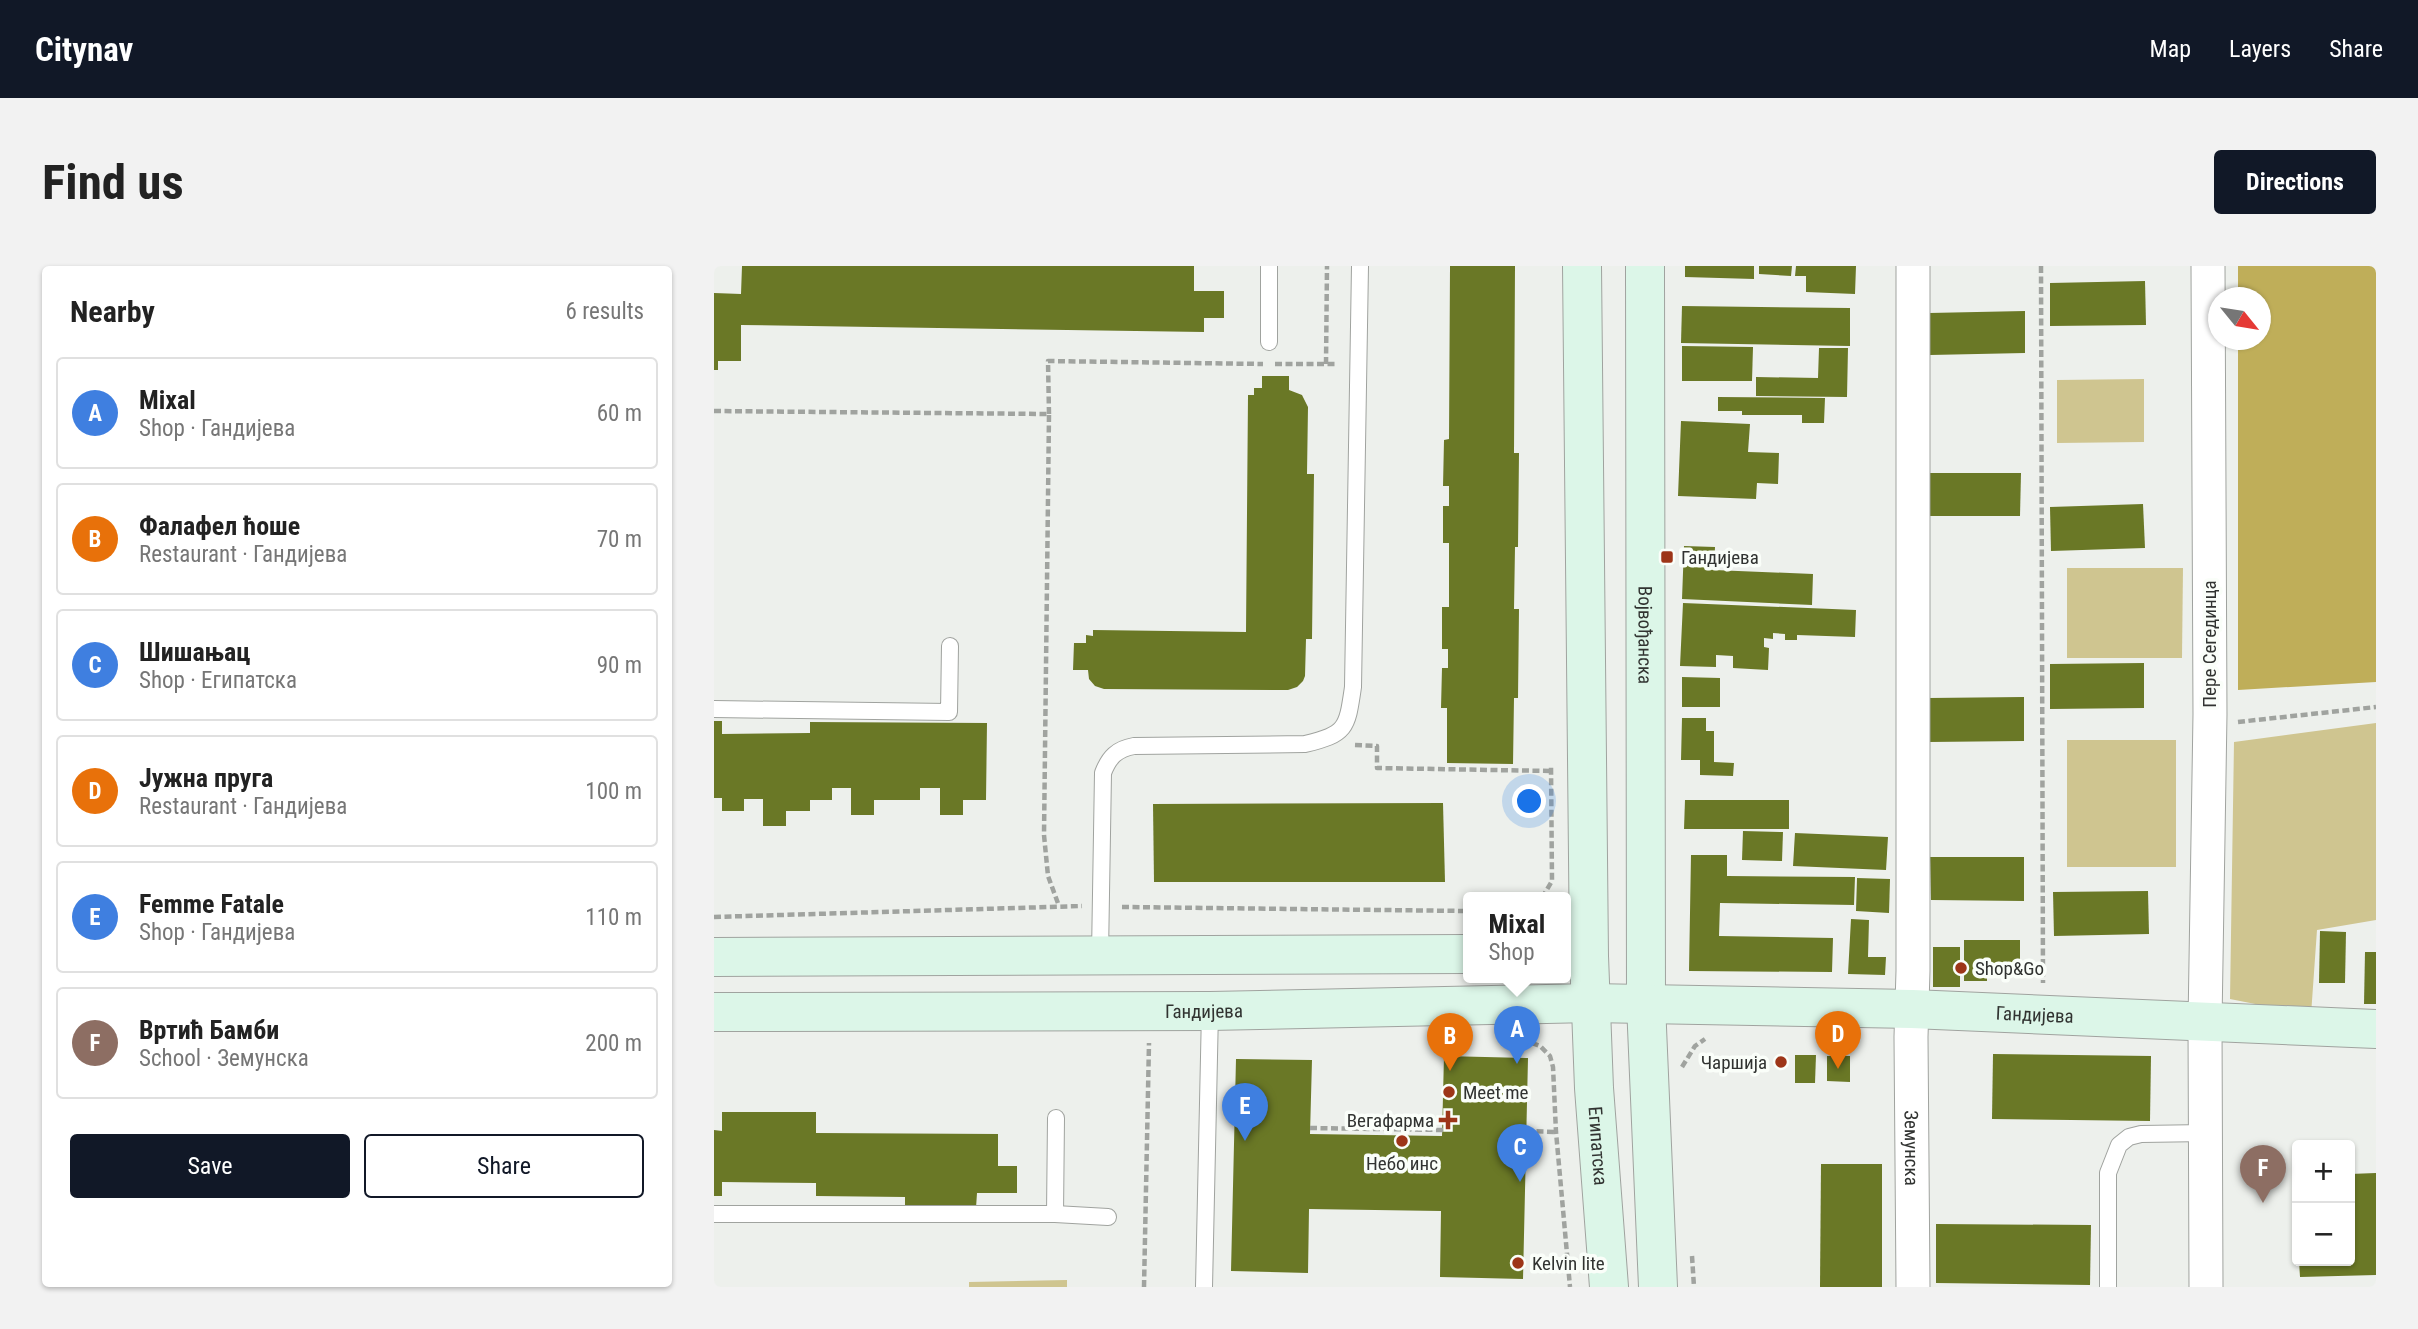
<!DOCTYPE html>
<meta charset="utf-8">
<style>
body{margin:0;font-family:"Roboto Condensed",sans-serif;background:#f2f2f2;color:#222}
.controls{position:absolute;right:21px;bottom:21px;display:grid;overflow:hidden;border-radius:7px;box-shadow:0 2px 5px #0004}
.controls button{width:63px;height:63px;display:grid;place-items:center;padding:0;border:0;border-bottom:2px solid #e0e0e0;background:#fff;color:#222;font:35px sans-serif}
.compass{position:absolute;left:1494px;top:21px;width:63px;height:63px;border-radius:50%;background:#fff;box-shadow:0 2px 5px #0004;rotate:120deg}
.you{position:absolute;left:816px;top:536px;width:24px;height:24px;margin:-18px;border:5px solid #fff;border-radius:50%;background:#1a73e8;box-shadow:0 0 0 10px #1a73e833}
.badge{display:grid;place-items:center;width:46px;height:46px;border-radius:50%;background:#111827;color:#fff;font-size:23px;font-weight:700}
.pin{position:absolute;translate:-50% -58px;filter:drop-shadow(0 2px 4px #0008)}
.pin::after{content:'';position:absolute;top:37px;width:24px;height:21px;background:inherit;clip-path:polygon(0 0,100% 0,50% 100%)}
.popup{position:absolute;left:749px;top:626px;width:108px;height:91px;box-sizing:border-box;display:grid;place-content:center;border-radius:7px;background:#fff;filter:drop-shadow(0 2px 5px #0005);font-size:23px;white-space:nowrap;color:#767676}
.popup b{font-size:26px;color:#222}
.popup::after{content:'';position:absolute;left:50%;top:100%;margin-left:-14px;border:14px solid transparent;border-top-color:#fff}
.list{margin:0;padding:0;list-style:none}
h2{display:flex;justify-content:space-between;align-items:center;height:91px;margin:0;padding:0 28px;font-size:30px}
h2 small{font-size:23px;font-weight:400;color:#767676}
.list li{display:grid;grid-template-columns:46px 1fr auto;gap:21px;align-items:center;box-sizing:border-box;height:112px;margin:0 14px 14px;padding:0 14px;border:2px solid #e0e0e0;border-radius:7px}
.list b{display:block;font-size:26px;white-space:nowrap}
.list p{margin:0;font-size:23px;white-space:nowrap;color:#767676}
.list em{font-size:23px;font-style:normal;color:#767676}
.actions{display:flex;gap:14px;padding:21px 28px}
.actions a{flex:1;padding:16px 0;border:2px solid #111827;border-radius:7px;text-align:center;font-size:24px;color:#111827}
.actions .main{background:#111827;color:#fff}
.map{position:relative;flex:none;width:1662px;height:1021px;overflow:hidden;border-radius:7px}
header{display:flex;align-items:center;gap:42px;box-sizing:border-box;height:98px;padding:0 35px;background:#111827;color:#fff}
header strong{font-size:33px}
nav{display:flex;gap:38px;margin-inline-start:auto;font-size:24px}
.intro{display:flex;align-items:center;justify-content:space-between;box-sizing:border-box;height:168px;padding:0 42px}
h1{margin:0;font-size:49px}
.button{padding:18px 32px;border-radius:7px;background:#111827;color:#fff;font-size:24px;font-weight:700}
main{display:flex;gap:42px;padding:0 42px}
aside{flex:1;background:#fff;border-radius:7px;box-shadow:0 2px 5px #0004}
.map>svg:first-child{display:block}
.green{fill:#cfc590}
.forest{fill:#bfae59}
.building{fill:#6a7826}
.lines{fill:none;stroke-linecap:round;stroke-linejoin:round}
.service-casing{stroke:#a0a39f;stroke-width:18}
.minor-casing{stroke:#a0a39f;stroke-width:35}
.secondary-casing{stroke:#a0a39f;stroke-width:40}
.path{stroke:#a0a39f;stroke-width:4.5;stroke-dasharray:7 3.5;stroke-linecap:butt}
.service{stroke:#fff;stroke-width:16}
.minor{stroke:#fff;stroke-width:33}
.secondary{stroke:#dcf6e8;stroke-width:38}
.poi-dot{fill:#9d3518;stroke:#fafef9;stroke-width:2.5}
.labels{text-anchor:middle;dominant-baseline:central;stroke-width:7;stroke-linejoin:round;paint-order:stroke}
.poi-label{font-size:19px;fill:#313331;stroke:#fafef9;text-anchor:start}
.street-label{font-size:19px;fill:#313331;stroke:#fafef9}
</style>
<header>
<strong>Citynav</strong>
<nav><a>Map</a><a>Layers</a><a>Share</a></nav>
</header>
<div class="intro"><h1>Find us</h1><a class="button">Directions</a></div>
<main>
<aside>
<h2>Nearby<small>6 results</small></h2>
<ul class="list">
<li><span class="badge" style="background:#3f7fe0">A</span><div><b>Mixal</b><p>Shop · Гандијева</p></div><em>60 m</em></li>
<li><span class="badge" style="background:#e8710a">B</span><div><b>Фалафел ћоше</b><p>Restaurant · Гандијева</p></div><em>70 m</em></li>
<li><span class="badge" style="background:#3f7fe0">C</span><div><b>Шишањац</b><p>Shop · Египатска</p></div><em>90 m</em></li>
<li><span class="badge" style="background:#e8710a">D</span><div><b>Јужна пруга</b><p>Restaurant · Гандијева</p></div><em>100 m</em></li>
<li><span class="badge" style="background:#3f7fe0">E</span><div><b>Femme Fatale</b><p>Shop · Гандијева</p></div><em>110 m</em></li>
<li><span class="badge" style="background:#8d6e63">F</span><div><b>Вртић Бамби</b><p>School · Земунска</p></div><em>200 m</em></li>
</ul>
<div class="actions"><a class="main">Save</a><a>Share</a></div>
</aside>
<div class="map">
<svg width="1662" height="1021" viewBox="0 0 1662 1021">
<rect width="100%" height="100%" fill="#edf0ec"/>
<g class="green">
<polygon points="1430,113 1430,176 1343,177 1343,114"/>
<polygon points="1353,302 1469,302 1468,392 1353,392"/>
<polygon points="1662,457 1662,654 1603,664 1597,749 1516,733 1520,476"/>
<rect x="1353" y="474" width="109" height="127"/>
<polygon points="353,1014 353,1021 255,1021 255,1016"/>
</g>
<polygon class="forest" points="1524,0 1662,0 1662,416 1524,424 1524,74 1546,74 1546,32 1524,31"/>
<g class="building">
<polygon points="28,0 480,0 480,25 510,25 510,52 490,52 490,66 27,59 27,95 4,95 4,104 0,104 0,27 27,28"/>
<polygon points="736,0 801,0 800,187 805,187 804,281 801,281 800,343 805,343 804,432 800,432 799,498 733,497 733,442 727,442 728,402 734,402 734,383 728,383 728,341 735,341 735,277 729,277 729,240 735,240 735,220 729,220 730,174 735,173"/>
<polygon points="971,0 1040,0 1040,13 971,11"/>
<polygon points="1045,0 1078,0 1077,10 1045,8"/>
<polygon points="1082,0 1142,0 1141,28 1092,26 1092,10 1081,10"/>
<polygon points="1431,15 1432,59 1336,60 1336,17"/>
<polygon points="968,40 1136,42 1136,80 967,77"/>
<polygon points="1311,45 1311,87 1216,89 1215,47"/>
<polygon points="968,80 1039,81 1038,115 968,115"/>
<polygon points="1105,82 1134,82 1133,131 1042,130 1042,111 1104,112"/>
<polygon points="548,110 575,110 575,124 588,129 594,141 593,208 600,208 598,373 592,373 591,410 589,415 583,421 574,424 390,423 381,420 375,413 374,404 359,404 360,377 372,377 372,369 379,370 379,364 532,366 534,129 540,129 540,122 548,122"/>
<polygon points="1004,131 1111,132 1110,157 1088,157 1088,149 1028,149 1028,145 1004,145"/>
<polygon points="967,155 1036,158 1034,186 1065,187 1064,218 1043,217 1042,233 964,230"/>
<polygon points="1215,207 1307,207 1306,250 1215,250"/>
<polygon points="1429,238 1431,282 1337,285 1336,241"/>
<polygon points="970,280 1001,281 1000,304 1099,308 1098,339 968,333"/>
<polygon points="969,337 1142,344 1141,371 1083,369 1083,374 1071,374 1071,368 1059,367 1059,373 1050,372 1050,381 1055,382 1054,404 1019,402 1019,390 1002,389 1002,401 966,400"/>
<polygon points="1430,397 1430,442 1336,443 1336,398"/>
<polygon points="968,411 1006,412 1006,441 968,441"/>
<polygon points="1310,431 1310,475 1215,476 1215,432"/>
<polygon points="968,452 992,452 992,465 1000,465 1000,496 1020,497 1019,510 986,509 986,494 967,494"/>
<polygon points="0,455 8,455 8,468 96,467 96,456 273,457 272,534 249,534 249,549 226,549 226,522 206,522 206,534 160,534 160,549 137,549 137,522 118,522 118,534 96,534 96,545 72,545 72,560 49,560 49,533 30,533 30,545 8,545 8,532 0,532"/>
<polygon points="971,534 1075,534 1075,563 970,563"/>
<polygon points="729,537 731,616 440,616 439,538"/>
<polygon points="1029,565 1069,566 1068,595 1028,594"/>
<polygon points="1081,567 1174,571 1172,604 1079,600"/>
<polygon points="977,589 1013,589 1013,610 1141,611 1140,639 1006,637 1005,670 1119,672 1118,706 975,705"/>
<polygon points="1216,591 1310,591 1310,635 1217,634"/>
<polygon points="1143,612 1176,613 1175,647 1142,645"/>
<polygon points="1434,625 1435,668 1340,670 1339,626"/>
<polygon points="1137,653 1155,654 1154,691 1172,691 1171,709 1134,708"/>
<polygon points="1606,665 1632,666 1631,717 1605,717"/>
<polygon points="1250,674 1306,674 1306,700 1273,700 1273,715 1250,715"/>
<rect x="1219" y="681" width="27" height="40"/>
<polygon points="1651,686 1662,686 1662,738 1650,738"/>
<polygon points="1279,788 1437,790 1436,855 1278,853"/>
<polygon points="1081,789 1102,789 1101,817 1081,817"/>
<polygon points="730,790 814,792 809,1013 726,1011 727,945 595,943 594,1007 517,1005 522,793 598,794 596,868 728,870"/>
<polygon points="1113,790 1136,790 1136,816 1113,815"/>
<polygon points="8,846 102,846 102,867 284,868 284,900 303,900 303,927 263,927 262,942 191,941 191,931 102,930 102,917 8,916 8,930 0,930 0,864 8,865"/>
<polygon points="1107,898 1168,898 1168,1021 1106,1021"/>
<polygon points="1662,907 1662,1009 1586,1011 1585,995 1636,995 1636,908"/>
<polygon points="1222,958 1377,959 1376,1019 1222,1017"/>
</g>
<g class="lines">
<g class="service-casing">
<g id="service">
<polyline points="555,76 555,0"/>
<polyline points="0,443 235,446 236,380"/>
<path d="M386 688 389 507C395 491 403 483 420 480L591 478C633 468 633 462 639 421L646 0"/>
<polyline points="0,948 341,948 394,951"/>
<polyline points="341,948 342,852"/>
<polyline points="490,1021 496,745"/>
<polyline points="1394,1021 1394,907 1405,879 1415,871 1427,868 1492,867"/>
</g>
</g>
<g class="minor-casing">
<g id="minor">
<path id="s1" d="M1199 0V705L1197 771 1199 1021"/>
<polyline points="1492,1021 1491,757 1496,448 1494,0"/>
</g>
</g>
<g class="secondary-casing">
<g id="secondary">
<path id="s2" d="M868 0 875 690 880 822 895 1021"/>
<path id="s3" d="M931 0 932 738 944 1021"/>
<polyline points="0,691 754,688"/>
<path id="s4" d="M0 746 496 745 877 737 1198 743 1662 763"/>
</g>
</g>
<g class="path">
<polyline points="1327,0 1329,717"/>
<polyline points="561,98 623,98"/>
<polyline points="612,98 613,0"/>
<polyline points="0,145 335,148 330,569 334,610 345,640"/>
<polyline points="335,148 334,95 549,98"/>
<polyline points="1524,456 1662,441"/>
<polyline points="641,479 663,480 663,502 837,505"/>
<polyline points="828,632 838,615 837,499"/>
<polyline points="408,641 754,645"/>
<polyline points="0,651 368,640"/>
<polyline points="808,773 826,780 836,790 839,801 842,866 856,1021"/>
<polyline points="968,801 981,780 991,773"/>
<polyline points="596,862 729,864"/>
<polyline points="812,865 842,866"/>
<polyline points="978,990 980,1021"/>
<polyline points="430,1021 435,777"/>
</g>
<use href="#service" class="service"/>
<use href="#minor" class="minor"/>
<use href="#secondary" class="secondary"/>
</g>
<g class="poi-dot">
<rect x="946" y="284" width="14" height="14" rx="3.5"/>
<circle cx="1247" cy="702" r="7"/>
<circle cx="1067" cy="796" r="7"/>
<circle cx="735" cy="826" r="7"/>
<path d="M730.5 843.5h7v7h7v7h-7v7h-7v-7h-7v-7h7z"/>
<circle cx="688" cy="875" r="7"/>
<circle cx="804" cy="997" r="7"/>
</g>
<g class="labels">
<g class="poi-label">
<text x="967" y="291">Гандијева</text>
<text x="1261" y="702">Shop&amp;Go</text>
<text x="1053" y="796" text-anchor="end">Чаршија</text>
<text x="749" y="826">Meet me</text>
<text x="720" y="854" text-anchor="end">Вегафарма</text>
<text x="688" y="897" text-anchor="middle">Небо инс</text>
<text x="818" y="997">Kelvin lite</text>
</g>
<g class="street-label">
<text stroke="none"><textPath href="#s3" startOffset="369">Војвођанска</textPath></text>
<text transform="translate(1495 378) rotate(-90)">Пере Сегединца</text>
<text stroke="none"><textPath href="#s4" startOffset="490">Гандијева</textPath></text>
<text stroke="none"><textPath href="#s4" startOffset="1321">Гандијева</textPath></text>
<text stroke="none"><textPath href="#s2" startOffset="880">Египатска</textPath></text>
<text stroke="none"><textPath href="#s1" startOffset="882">Земунска</textPath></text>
</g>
</g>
</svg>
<div class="controls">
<button>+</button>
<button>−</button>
</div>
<svg class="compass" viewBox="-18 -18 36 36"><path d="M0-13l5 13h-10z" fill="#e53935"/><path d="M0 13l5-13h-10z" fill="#767676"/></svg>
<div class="you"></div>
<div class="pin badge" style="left:803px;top:798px;background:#3f7fe0">A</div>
<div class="popup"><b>Mixal</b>Shop</div>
<div class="pin badge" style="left:736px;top:805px;background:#e8710a">B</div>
<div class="pin badge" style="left:806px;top:916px;background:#3f7fe0">C</div>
<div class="pin badge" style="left:1124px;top:803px;background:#e8710a">D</div>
<div class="pin badge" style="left:531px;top:875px;background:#3f7fe0">E</div>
<div class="pin badge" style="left:1549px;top:937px;background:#8d6e63">F</div>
</div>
</main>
